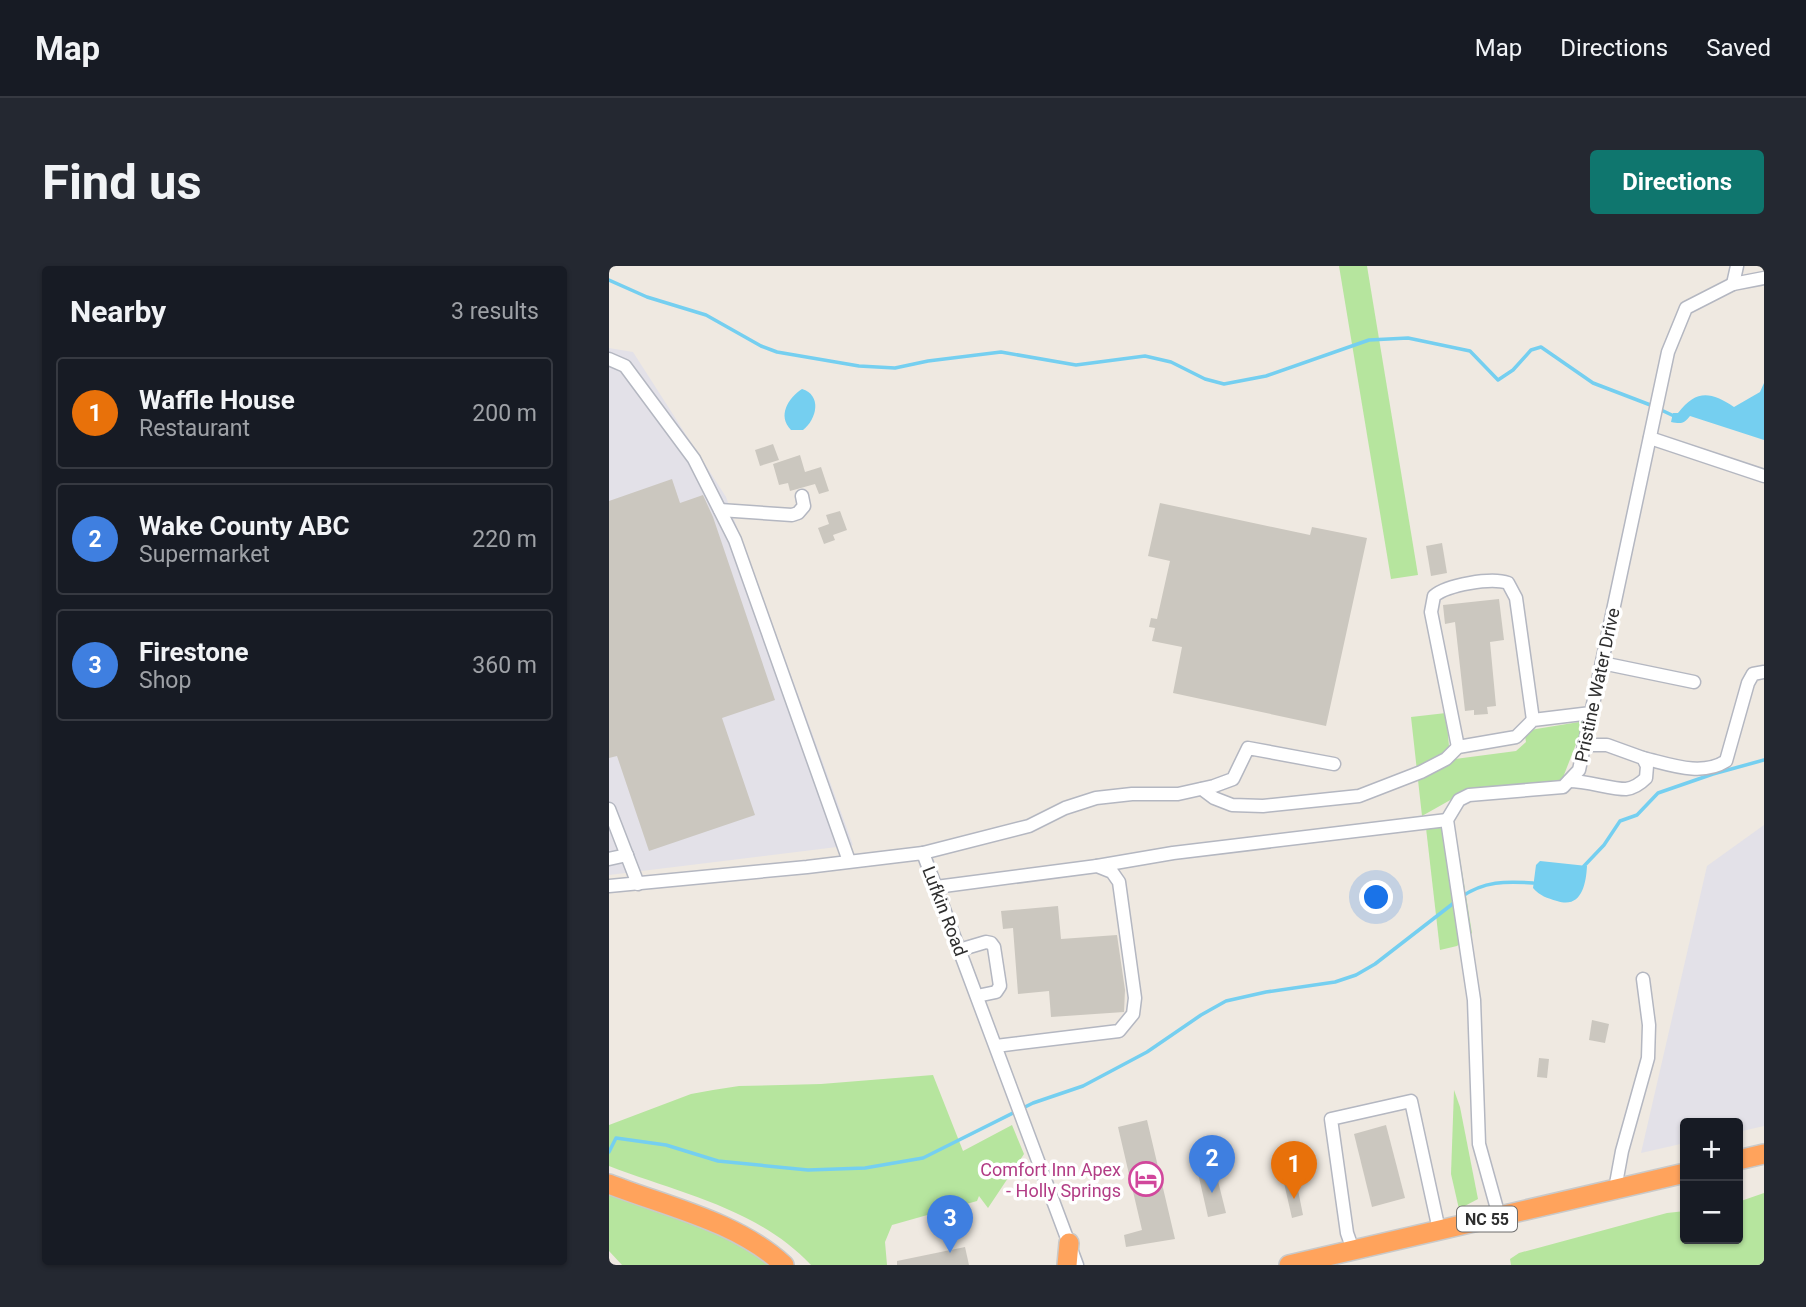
<!DOCTYPE html>
<meta charset="utf-8">
<style>
body{margin:0;font-family:Roboto,sans-serif;background:#242831;color:#f1f3f6}
.controls{position:absolute;right:21px;bottom:21px;display:grid;overflow:hidden;border-radius:7px;box-shadow:0 2px 5px #0004}
.controls button{width:63px;height:63px;display:grid;place-items:center;padding:0;border:0;border-bottom:2px solid #363941;background:#171b24;color:#f1f3f6;font:35px sans-serif}
.you{position:absolute;left:768px;top:632px;width:24px;height:24px;margin:-18px;border:5px solid #fff;border-radius:50%;background:#1a73e8;box-shadow:0 0 0 10px #1a73e833}
.badge{display:grid;place-items:center;width:46px;height:46px;border-radius:50%;background:#0f766e;color:#fff;font-size:23px;font-weight:700}
.pin{position:absolute;translate:-50% -58px;filter:drop-shadow(0 2px 4px #0008)}
.pin::after{content:'';position:absolute;top:37px;width:24px;height:21px;background:inherit;clip-path:polygon(0 0,100% 0,50% 100%)}
.list{margin:0;padding:0;list-style:none}
h2{display:flex;justify-content:space-between;align-items:center;height:91px;margin:0;padding:0 28px;font-size:30px}
h2 small{font-size:23px;font-weight:400;color:#9ea1a6}
.list li{display:grid;grid-template-columns:46px 1fr auto;gap:21px;align-items:center;box-sizing:border-box;height:112px;margin:0 14px 14px;padding:0 14px;border:2px solid #363941;border-radius:7px}
.list b{display:block;font-size:26px;white-space:nowrap}
.list p{margin:0;font-size:23px;white-space:nowrap;color:#9ea1a6}
.list em{font-size:23px;font-style:normal;color:#9ea1a6}
.map{position:relative;flex:none;width:1155px;height:999px;overflow:hidden;border-radius:7px}
header{display:flex;align-items:center;gap:42px;box-sizing:border-box;height:98px;padding:0 35px;background:#171b24;border-bottom:2px solid #363941}
header strong{font-size:33px}
nav{display:flex;gap:38px;margin-inline-start:auto;font-size:24px}
.intro{display:flex;align-items:center;justify-content:space-between;box-sizing:border-box;height:168px;padding:0 42px}
h1{margin:0;font-size:49px}
.button{padding:18px 32px;border-radius:7px;background:#0f766e;color:#fff;font-size:24px;font-weight:700}
main{display:flex;gap:42px;padding:0 42px}
aside{flex:1;background:#171b24;border-radius:7px;box-shadow:0 2px 5px #0004}
.map>svg:first-child{display:block}
.industrial{fill:#e3e1e8}
.green{fill:#b6e59e}
.water{fill:#75cff0}
.lines{fill:none;stroke-linecap:round;stroke-linejoin:round}
.stream{stroke:#75cff0;stroke-width:3.5}
.building{fill:#cbc7bf}
.minor-casing{stroke:#b4b7c1;stroke-width:15}
.highway-casing{stroke:#c9c9c9;stroke-width:22}
.minor{stroke:#fff;stroke-width:12}
.highway{stroke:#ffa35c;stroke-width:19}
.labels{text-anchor:middle;dominant-baseline:central;stroke-width:7;stroke-linejoin:round;paint-order:stroke}
.shield{fill:#fff;stroke:#6d6d6d;stroke-width:2}
.shield-label{font-size:16px;font-weight:bold;fill:#2e2e2e}
.street-label{font-size:18px;fill:#2e2e2e;stroke:#fff}
.hotel-label{font-size:18px;fill:#b23c85;stroke:#fff;text-anchor:end}
</style>
<header>
<strong>Map</strong>
<nav><a>Map</a><a>Directions</a><a>Saved</a></nav>
</header>
<div class="intro"><h1>Find us</h1><a class="button">Directions</a></div>
<main>
<aside>
<h2>Nearby<small>3 results</small></h2>
<ul class="list">
<li><span class="badge" style="background:#e8710a">1</span><div><b>Waffle House</b><p>Restaurant</p></div><em>200 m</em></li>
<li><span class="badge" style="background:#3f7fe0">2</span><div><b>Wake County ABC</b><p>Supermarket</p></div><em>220 m</em></li>
<li><span class="badge" style="background:#3f7fe0">3</span><div><b>Firestone</b><p>Shop</p></div><em>360 m</em></li>
</ul>
</aside>
<div class="map">
<svg width="1155" height="999" viewBox="0 0 1155 999">
<rect width="100%" height="100%" fill="#efe9e1"/>
<g class="industrial">
<polygon points="0,82 24,86 117,231 244,579 0,609"/>
<polygon points="1155,559 1155,860 1129,866 1129,857 1076,857 1076,877 1032,887 1098,600"/>
</g>
<g class="green">
<polygon points="730,0 758,0 809,309 782,313"/>
<polygon points="837,447 840,480 846,493 907,485 917,476 915,465 976,455 953,514 859,524 813,550 802,451"/>
<polygon points="845,556 863,667 848,680 831,684 817,562"/>
<path d="M324 809 354 885 403 859 415 888 379 942 370 930 368 935 283 959 276 976 278 999H202C148 942 70 927 0 900V859L82 828 104 824 130 820 212 818Z"/>
<polygon points="845,824 851,841 869,933 850,943 842,908"/>
<polygon points="1155,927 1155,999 902,999 901,993 910,987 1058,947 1076,945 1076,973 1129,973 1129,936"/>
<path d="M0 928C40 945 84 954 123 974 136 981 148 990 160 999H13L0 985Z"/>
</g>
<g class="water">
<path d="M1155 117V174L1081 150C1075 158 1072 158 1062 156L1064 147H1069C1087 124 1101 125 1125 141L1151 126Z"/>
<path d="M193 123C213 129 208 153 194 164H182C168 150 179 132 193 123Z"/>
<path d="M931 595 978 600C977 619 972 643 948 635 938 632 931 630 924 622L927 599Z"/>
</g>
<g class="lines">
<g class="stream">
<polyline points="0,14 38,31 97,49 152,80 168,86 250,100 286,102 319,95 392,86 467,99 536,90 562,96 596,113 615,118 657,110 760,74 799,72 861,85 889,114 904,104 922,84 932,81 984,117 1044,140"/>
<polyline points="1050,143 1065,150"/>
<polyline points="975,600 995,579 1011,555 1028,549 1049,527 1104,508 1155,494"/>
<path d="M852 631C875 615 897 615 924 617"/>
<polyline points="0,886 7,872 57,879 109,895 199,904 256,902 314,892 424,837 474,820 538,786 592,749 617,735 657,726 726,716 747,709 766,698 846,636"/>
</g>
</g>
<g class="building">
<polygon points="164,178 170,194 151,200 146,184"/>
<polygon points="191,189 196,206 212,201 220,225 210,228 206,218 181,225 179,217 170,219 164,198"/>
<polygon points="63,213 71,237 94,229 104,251 166,434 113,452 146,549 40,585 8,490 0,492 0,235"/>
<polygon points="551,237 701,269 703,261 758,272 717,460 564,427 573,381 543,375 546,362 540,361 542,352 548,353 561,295 539,290"/>
<polygon points="231,245 238,264 224,269 226,274 215,278 209,262 220,258 217,249"/>
<polygon points="833,277 838,307 822,310 817,280"/>
<polygon points="890,333 895,374 881,376 887,440 878,441 879,448 865,449 865,444 856,445 846,356 836,358 834,339"/>
<polygon points="449,640 452,673 508,669 516,724 515,746 442,751 440,725 409,728 404,662 394,663 392,645"/>
<polygon points="983,754 1000,758 996,777 980,774"/>
<polygon points="930,792 940,793 938,812 928,811"/>
<polygon points="538,854 566,973 517,981 515,969 533,964 509,861"/>
<polygon points="777,859 796,932 763,941 745,868"/>
<polygon points="606,903 617,947 599,951 589,907"/>
<polygon points="687,914 694,949 683,952 675,917"/>
<polygon points="356,981 360,999 288,999 288,995"/>
</g>
<g class="lines">
<g class="minor-casing">
<g id="minor">
<polyline points="1124,18 1128,0"/>
<polyline points="0,93 16,100 85,193 126,274 240,595"/>
<polyline points="1041,172 1155,210"/>
<polyline points="111,244 183,249 189,247 195,240 193,230"/>
<polyline points="993,397 1085,416"/>
<path d="M849 481 822 346 825 330C838 319 882 311 899 317L907 332 924 454"/>
<path d="M1034 492C1060 498 1092 511 1117 495L1139 417 1144 408 1155 406"/>
<path d="M960 515C978 515 1002 523 1017 523 1026 522 1032 517 1037 512L1038 500 1034 492 998 479H975"/>
<polyline points="593,523 605,532 623,539 654,540 750,530 812,506 837,493 849,481 907,471 924,454 982,447"/>
<polyline points="0,543 29,618"/>
<polyline points="314,587 420,560 456,542 487,532 523,528 569,528 605,520 624,513 639,482 725,498"/>
<polyline points="0,593 18,589"/>
<polyline points="488,600 564,587 838,554"/>
<polyline points="0,620 198,601 314,587 468,999"/>
<polyline points="327,621 488,600 503,606 510,616 526,732 524,748 510,765 387,780"/>
<polyline points="350,684 377,676 382,677 385,681 391,720 387,726 368,730"/>
<polyline points="1006,923 1013,885 1039,792 1040,759 1034,713"/>
<polyline points="890,950 870,878 865,734 838,554 850,534 860,529 954,521 970,504 1059,86 1077,42 1124,18 1155,12"/>
<polyline points="744,984 738,967 722,853 802,835 830,964"/>
</g>
</g>
<g class="highway-casing">
<g id="highway">
<polyline points="1129,894 1155,888"/>
<path d="M0 918C59 941 127 955 175 999"/>
<polyline points="458,999 460,977"/>
<polyline points="680,999 1076,907"/>
</g>
</g>
<use href="#minor" class="minor"/>
<use href="#highway" class="highway"/>
</g>
<defs>
<g id="hotel-ring" transform="scale(1.75)"><circle r="9.5" fill="#fff" stroke="#d1479c" stroke-width="1.5"/><path d="M-6-4.5h1.5V1H6V5H4.5V3h-9V5H-6ZM-4 0a1.8 1.8 0 1 1 3.6 0ZM.5 0V-2.5h3Q6-2.5 6 0Z" fill="#d1479c"/></g>
</defs>
<g fill-rule="evenodd">
<use href="#hotel-ring" x="537" y="913"/>
</g>
<g class="labels">
<rect class="shield" x="848" y="940.5" width="60" height="25" rx="5"/>
<g class="shield-label">
<text x="878" y="953">NC 55</text>
</g>
<g class="street-label">
<text transform="translate(988 419) rotate(-78)">Pristine Water Drive</text>
<text transform="translate(336 645) rotate(69)">Lufkin Road</text>
</g>
<g class="hotel-label">
<text x="512" y="903">Comfort Inn Apex<tspan x="512" dy="21">- Holly Springs</tspan></text>
</g>
</g>
</svg>
<div class="controls">
<button>+</button>
<button>−</button>
</div>
<div class="you"></div>
<div class="pin badge" style="left:685px;top:933px;background:#e8710a">1</div>
<div class="pin badge" style="left:603px;top:927px;background:#3f7fe0">2</div>
<div class="pin badge" style="left:341px;top:987px;background:#3f7fe0">3</div>
</div>
</main>
